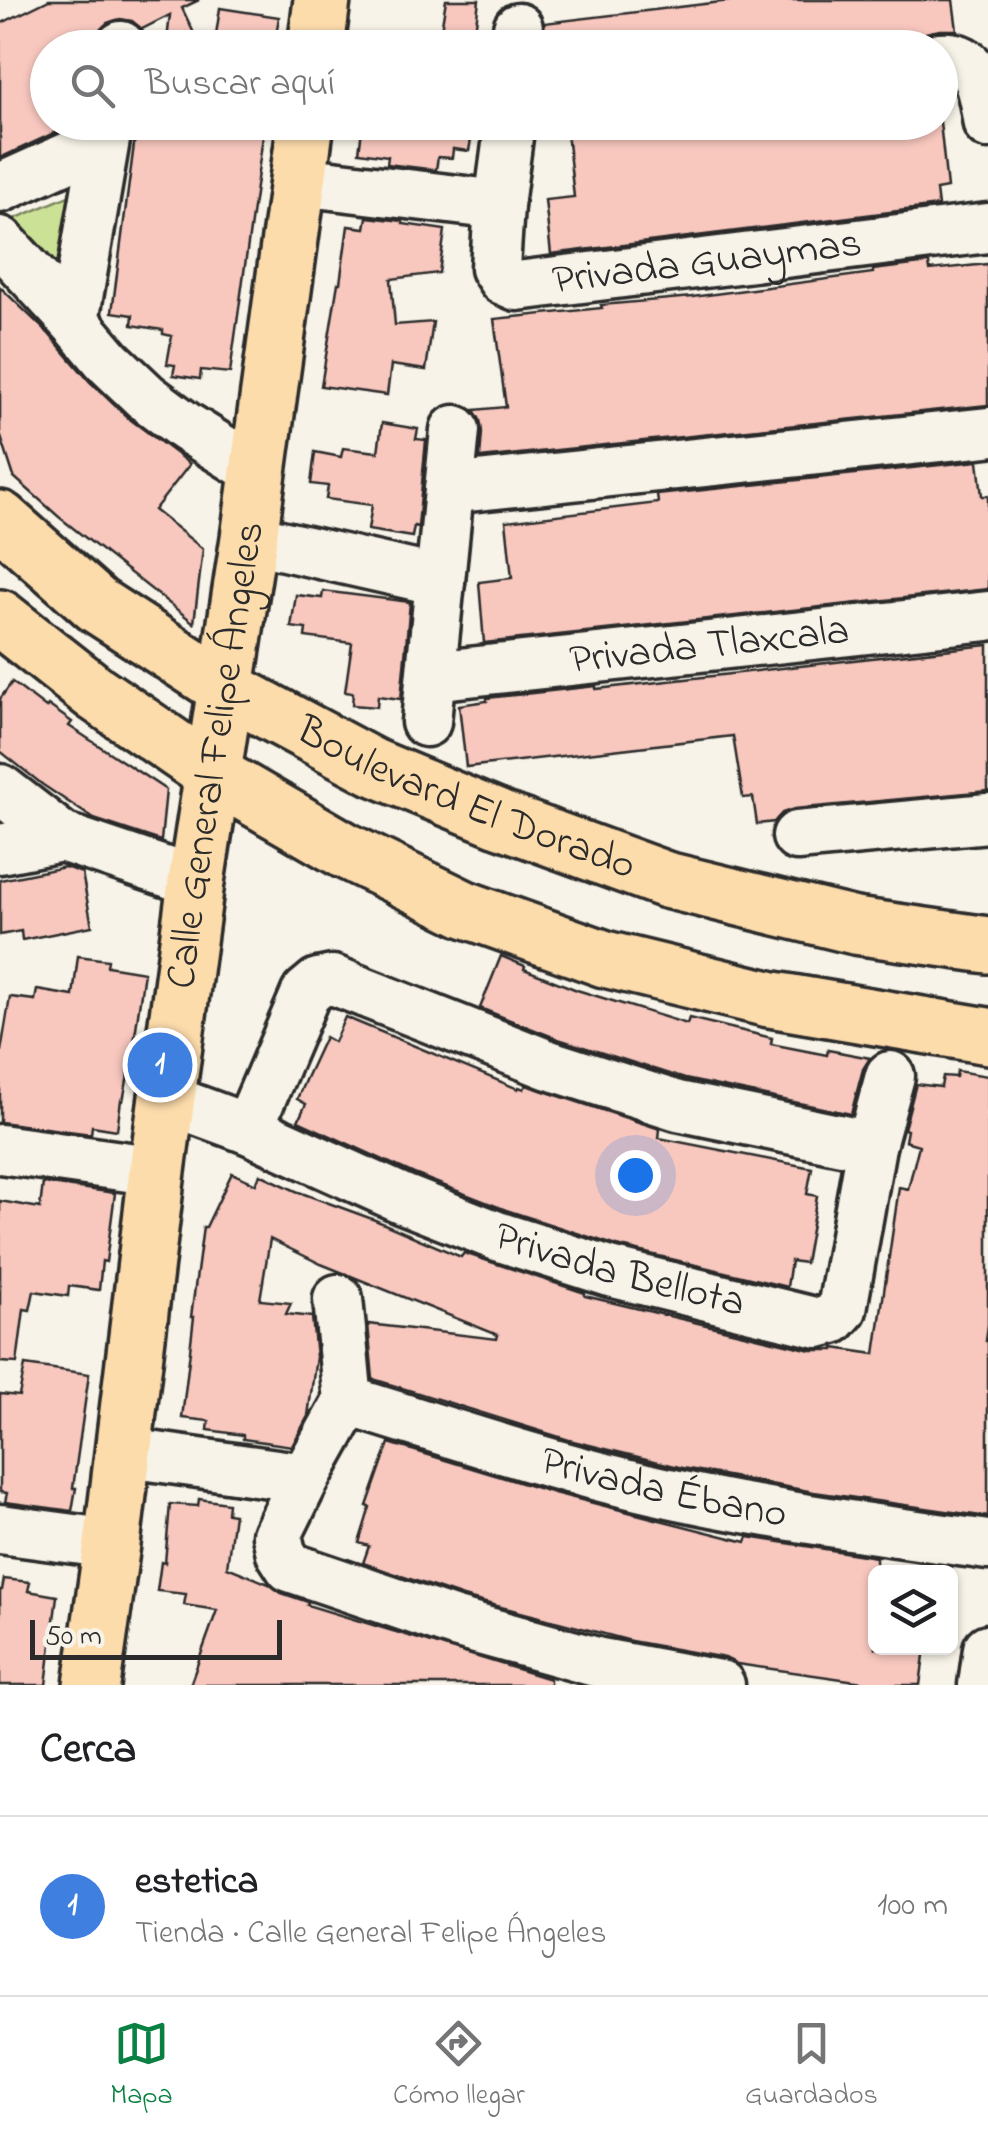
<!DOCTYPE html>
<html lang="es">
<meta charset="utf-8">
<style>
body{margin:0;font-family:"Indie Flower",sans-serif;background:#f6f6f6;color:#202124}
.controls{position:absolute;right:30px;bottom:30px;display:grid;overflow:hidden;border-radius:15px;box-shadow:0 2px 8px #0004}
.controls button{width:90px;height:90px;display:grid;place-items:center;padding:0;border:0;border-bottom:2px solid #e0e0e0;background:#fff;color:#202124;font:50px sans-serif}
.scale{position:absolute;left:30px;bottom:25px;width:252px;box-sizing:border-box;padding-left:10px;border:5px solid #2b2b2b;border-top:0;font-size:28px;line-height:35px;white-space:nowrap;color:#2b2b2b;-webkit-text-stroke:8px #f7f3e8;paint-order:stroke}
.you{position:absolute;left:635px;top:1175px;width:35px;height:35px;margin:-25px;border:8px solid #fff;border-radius:50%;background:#1a73e8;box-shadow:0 0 0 15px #1a73e833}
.badge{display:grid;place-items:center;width:65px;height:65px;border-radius:50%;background:#0b8043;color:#fff;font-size:32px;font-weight:700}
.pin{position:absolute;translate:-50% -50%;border:5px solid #fff;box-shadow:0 2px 10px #0006}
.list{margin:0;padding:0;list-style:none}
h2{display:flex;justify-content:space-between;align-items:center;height:130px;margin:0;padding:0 40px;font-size:42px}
h2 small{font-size:32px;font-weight:400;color:#757577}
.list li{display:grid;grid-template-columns:65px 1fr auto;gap:30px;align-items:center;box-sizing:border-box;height:180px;padding:0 40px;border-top:2px solid #e0e0e0}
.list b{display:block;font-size:38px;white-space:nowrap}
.list p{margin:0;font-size:32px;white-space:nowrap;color:#757577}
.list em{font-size:32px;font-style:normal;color:#757577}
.icon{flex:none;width:55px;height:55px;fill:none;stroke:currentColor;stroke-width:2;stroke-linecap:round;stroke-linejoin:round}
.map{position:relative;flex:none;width:988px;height:1685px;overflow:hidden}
.search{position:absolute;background:#fff;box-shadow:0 2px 8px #0004;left:30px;right:30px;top:30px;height:110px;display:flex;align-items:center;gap:25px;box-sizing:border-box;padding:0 35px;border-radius:55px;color:#757577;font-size:38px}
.sheet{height:310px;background:#fff}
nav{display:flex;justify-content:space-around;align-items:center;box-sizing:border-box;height:140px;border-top:2px solid #e0e0e0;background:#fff;font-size:28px;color:#757577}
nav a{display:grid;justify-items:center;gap:5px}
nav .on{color:#0b8043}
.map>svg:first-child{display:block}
.green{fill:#cbe196;stroke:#7b8660;stroke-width:2.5}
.building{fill:#f8c8bf;stroke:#2b2b2b;stroke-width:2.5}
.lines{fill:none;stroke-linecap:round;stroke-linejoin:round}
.minor-casing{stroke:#2b2b2b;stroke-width:55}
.major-casing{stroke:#2b2b2b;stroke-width:62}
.minor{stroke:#f7f3e8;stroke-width:48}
.major{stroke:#fddcac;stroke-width:55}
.labels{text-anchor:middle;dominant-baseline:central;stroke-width:10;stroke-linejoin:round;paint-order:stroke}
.street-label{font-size:42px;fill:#2b2b2b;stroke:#f7f3e8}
</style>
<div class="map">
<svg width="988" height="1685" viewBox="0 0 988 1685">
<rect width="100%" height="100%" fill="#f7f3e8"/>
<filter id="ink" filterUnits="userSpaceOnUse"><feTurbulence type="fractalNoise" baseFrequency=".01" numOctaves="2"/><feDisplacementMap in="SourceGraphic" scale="20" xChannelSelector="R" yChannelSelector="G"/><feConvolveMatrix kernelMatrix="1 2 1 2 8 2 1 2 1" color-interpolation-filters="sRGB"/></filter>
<g filter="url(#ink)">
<polygon class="green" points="85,189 64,290 7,222"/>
<g class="building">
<polygon points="49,0 199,0 182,8 201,48 166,48 170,15 142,29 132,21 120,19 107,23 96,34 93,48 48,48 48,65 41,68 48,84 48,122 78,122 0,158 0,24"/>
<polygon points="446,0 479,0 473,48 438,48"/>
<polygon points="738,0 953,0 957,30 940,30 926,33 917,43 877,48 545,48 544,23"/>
<polygon points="220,8 279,17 274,48 214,48"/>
<polygon points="137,122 265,122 230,373 201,370 200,379 173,375 175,365 167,364 172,336 163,334 163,330 132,325 133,315 112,312"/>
<polygon points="363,122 474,122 469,151 453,149 452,158 438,157 436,170 387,164 388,156 359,152"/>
<polygon points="663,122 799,122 799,125 821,122 940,122 947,188 936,190 938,206 551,254 545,200 574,197 567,133"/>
<polygon points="367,217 403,221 403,224 445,230 439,273 391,279 395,325 433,322 426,370 391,365 387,395 321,386 338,283 340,283 348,226 365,228"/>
<polygon points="929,263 930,270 988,264 988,405 480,458 482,432 480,420 474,410 506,407 494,319 602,308 601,305 692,297 873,273 873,270"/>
<polygon points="0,287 48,333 90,382 127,417 190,464 154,510 203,549 194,623 59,517 14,477 0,434"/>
<polygon points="382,423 418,429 416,439 426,440 418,527 414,526 412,537 368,530 372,505 326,499 328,486 311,484 315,452 341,457 343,448 378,452"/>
<polygon points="978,461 982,496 988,496 988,589 484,643 479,582 512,578 506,521 658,503 657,495"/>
<polygon points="323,591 410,602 401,699 378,696 377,707 352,705 353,693 345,692 352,643 305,637 306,629 291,627 296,595 322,598"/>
<polygon points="988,645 988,791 794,809 782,813 774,822 757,824 753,797 743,798 733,736 466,767 459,705 487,701 487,698 596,686 596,689"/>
<polygon points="12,682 46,708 48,705 72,722 69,726 166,790 161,841 94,819 43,785 0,751 0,699"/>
<polygon points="65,867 82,873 92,926 22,940 21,931 0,935 0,880"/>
<polygon points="78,956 108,960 107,966 144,972 133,1050 123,1101 121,1100 117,1130 92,1126 91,1134 0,1122 0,1057 10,997 35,1000 37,990 73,996"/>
<polygon points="501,956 525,966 524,969 577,990 687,1024 689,1018 772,1038 771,1044 827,1055 828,1050 870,1058 863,1069 851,1114 685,1079 558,1039 480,1008"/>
<polygon points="345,1017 518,1089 519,1087 524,1089 526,1085 660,1129 659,1138 812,1168 807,1194 817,1196 805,1263 791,1261 787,1287 617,1246 506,1210 414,1174 298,1121 306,1104 297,1099 306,1078 325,1037 334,1042"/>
<polygon points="957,1071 988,1076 988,1324 986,1341 988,1341 988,1517 814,1492 683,1468 569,1440 373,1379 368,1324 497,1339 498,1335 321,1264 270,1239 260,1300 291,1303 286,1314 312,1317 316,1357 308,1416 292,1446 243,1439 243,1435 208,1430 209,1421 182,1418 194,1317 191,1317 203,1227 206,1227 232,1173 256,1184 260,1174 296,1191 375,1220 461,1257 464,1253 585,1293 585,1296 811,1350 834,1350 834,1348 875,1354 899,1187 908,1189 919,1145 905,1141 907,1130 904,1129 916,1084 941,1087 943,1076 956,1077"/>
<polygon points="43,1183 115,1193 106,1262 102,1261 99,1290 69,1286 68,1296 34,1291 30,1310 24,1309 17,1363 0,1362 0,1201 40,1208"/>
<polygon points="25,1365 89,1374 73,1488 76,1488 72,1511 5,1502 7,1493 0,1492 0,1394 19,1396"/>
<polygon points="389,1443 554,1493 746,1542 748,1537 876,1557 876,1648 925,1648 920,1685 884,1685 737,1664 725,1658 631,1641 463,1597 363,1563 369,1546 359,1543 370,1507 367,1506"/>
<polygon points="199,1499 228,1503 227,1513 234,1514 227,1567 269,1584 281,1593 308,1602 307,1605 550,1679 550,1685 190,1685 217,1610 184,1605 186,1594 157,1591 161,1562 165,1563 170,1504 198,1506"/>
<polygon points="4,1579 30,1582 28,1591 57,1596 46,1685 0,1685 0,1590 2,1590"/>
</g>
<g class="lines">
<g class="minor-casing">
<g id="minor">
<polyline points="120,48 121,46"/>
<polyline points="517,48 518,28"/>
<path d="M940 57C980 53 983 95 988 124"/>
<path id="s1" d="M510 122 499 205 495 268 503 280 517 286 988 228"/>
<polyline points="299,181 499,205"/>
<polyline points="0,188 104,141"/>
<polyline points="0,241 74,321 109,362 146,397 186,427 257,471"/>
<polyline points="74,321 108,122"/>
<polyline points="449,489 988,432"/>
<polyline points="249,538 440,581"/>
<path id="s2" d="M431 676 988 616"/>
<polyline points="426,722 455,430"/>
<polyline points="0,789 62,837 196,882"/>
<polyline points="797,836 988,818"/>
<polyline points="0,849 62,837"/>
<path id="s3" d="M167 1099 248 1129 403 1199 497 1236 610 1272 818 1323 833 1319 842 1309 871 1146 890 1076"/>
<polyline points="248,1129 306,993 318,983 333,980 549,1065 678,1106 871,1146"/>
<polyline points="0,1149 157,1171"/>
<polyline points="338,1299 348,1401 305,1478 277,1535 281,1553 290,1567 455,1623 596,1662 720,1685"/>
<path id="s4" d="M348 1401C443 1430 537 1462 634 1485 750 1513 869 1528 988 1545"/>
<polyline points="121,1452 305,1478"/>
<polyline points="0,1529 112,1544"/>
<polyline points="983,1685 988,1649"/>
</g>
</g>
<g class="major-casing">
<g id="major">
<polyline points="316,48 322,0"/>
<path id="s5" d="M0 519 97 605 225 688 373 767 499 819 666 880 855 926 988 945"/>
<polyline points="0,618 95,693 213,774 346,851 465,909 605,959 769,999 988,1036"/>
<path id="s6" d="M92 1685 112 1544 157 1171 196 882 249 538 306 122"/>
</g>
</g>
<use href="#minor" class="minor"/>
<use href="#major" class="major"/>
</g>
</g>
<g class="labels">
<g class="street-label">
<text stroke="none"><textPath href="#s1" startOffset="368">Privada Guaymas</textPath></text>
<text stroke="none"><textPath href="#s2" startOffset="280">Privada Tlaxcala</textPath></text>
<text stroke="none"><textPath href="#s6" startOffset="938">Calle General Felipe Ángeles</textPath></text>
<text stroke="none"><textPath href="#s5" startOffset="548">Boulevard El Dorado</textPath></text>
<text stroke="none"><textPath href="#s3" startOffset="485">Privada Bellota</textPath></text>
<text stroke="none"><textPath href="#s4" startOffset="328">Privada Ébano</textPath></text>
</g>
</g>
</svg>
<div class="controls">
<button><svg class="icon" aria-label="layers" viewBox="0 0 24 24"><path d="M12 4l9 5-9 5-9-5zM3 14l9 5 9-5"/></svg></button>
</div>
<div class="scale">50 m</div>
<div class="you"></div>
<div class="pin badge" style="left:160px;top:1065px;background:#3f7fe0">1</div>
<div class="search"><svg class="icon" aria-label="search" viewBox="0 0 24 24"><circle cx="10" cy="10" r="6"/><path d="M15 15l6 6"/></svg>Buscar aquí</div>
</div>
<section class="sheet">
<h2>Cerca<small></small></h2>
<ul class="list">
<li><span class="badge" style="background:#3f7fe0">1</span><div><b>estetica</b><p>Tienda · Calle General Felipe Ángeles</p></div><em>100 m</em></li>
</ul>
</section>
<nav>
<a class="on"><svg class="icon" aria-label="map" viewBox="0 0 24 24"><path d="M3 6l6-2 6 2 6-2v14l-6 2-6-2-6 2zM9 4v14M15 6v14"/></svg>Mapa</a>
<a><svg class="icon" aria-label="directions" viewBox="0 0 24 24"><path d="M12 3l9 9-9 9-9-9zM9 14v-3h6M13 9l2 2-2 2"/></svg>Cómo llegar</a>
<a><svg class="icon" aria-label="saved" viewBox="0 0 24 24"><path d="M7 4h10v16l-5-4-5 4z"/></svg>Guardados</a>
</nav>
